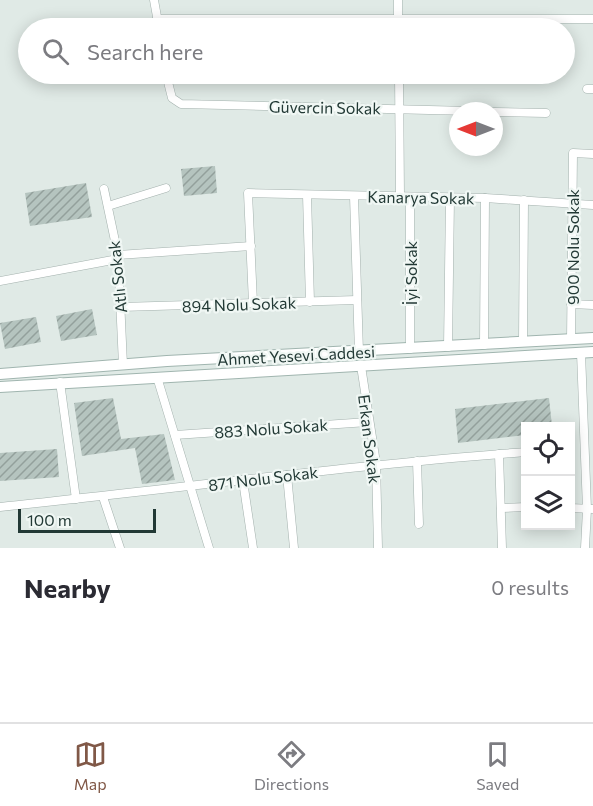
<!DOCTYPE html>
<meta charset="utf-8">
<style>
body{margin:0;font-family:Commissioner,sans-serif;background:#f7f7f7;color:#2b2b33}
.controls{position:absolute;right:18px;bottom:18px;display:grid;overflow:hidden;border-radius:0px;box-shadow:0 3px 15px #0003}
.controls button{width:54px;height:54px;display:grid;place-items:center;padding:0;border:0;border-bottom:2px solid #e1e1e2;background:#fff;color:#2b2b33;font:30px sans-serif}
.compass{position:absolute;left:449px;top:102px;width:54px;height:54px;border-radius:50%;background:#fff;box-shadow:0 3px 15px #0003;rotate:270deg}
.scale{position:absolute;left:18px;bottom:15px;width:138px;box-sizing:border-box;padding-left:6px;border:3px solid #223935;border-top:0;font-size:16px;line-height:21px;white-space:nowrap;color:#223935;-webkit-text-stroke:4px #f0f7f4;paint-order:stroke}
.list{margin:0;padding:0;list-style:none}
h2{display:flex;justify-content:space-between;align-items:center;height:78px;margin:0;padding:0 24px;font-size:26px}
h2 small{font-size:20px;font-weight:400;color:#7c7c81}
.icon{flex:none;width:33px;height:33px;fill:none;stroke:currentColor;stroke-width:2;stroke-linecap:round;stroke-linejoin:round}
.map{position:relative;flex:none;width:593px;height:548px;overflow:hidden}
.search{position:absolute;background:#fff;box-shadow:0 3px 15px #0003;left:18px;right:18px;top:18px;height:66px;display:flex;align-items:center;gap:15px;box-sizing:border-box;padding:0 21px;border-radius:33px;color:#7c7c81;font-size:22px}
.sheet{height:174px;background:#fff}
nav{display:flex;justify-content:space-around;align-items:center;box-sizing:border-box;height:84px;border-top:2px solid #e1e1e2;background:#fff;font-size:16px;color:#7c7c81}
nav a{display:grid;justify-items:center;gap:3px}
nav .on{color:#805847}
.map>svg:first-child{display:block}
.building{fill:url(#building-hatch)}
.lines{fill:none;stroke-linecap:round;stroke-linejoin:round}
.minor-casing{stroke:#a3b1ad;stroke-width:9}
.secondary-casing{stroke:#a0b5af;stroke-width:12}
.minor{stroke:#fff;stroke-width:8}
.secondary{stroke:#fff;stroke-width:10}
.labels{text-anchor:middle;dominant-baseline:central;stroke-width:4.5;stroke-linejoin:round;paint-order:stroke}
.street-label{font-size:16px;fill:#223935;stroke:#f0f7f4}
</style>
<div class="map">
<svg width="593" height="548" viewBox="0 0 593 548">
<defs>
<pattern id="building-hatch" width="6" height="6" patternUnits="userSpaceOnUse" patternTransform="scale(1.5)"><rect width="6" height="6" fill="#b5c4bf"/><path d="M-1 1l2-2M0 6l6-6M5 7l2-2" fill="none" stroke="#93a09c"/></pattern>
</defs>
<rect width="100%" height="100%" fill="#e0eae6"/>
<g class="building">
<polygon points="215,166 217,193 184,196 181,169"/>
<polygon points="86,183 92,217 30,226 25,193"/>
<polygon points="92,309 97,335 61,341 56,316"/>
<polygon points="36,317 41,342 5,349 0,323"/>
<polygon points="113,398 121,439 164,434 175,480 142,484 135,448 82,456 74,403"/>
<polygon points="549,398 552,426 525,426 525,435 458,443 455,409"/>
<polygon points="57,449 59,477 0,481 0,453"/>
</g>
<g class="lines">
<g class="minor-casing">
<g id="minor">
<polyline points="154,0 159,28"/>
<polyline points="398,0 398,28"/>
<polyline points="157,19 593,19"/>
<polyline points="166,74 172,98 181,104 470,111"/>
<polyline points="399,74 400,197"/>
<polyline points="587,89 593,89"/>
<polyline points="494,112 546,113"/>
<polyline points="104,189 118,255 123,365"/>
<polyline points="307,195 310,302"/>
<polyline points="354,196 359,352"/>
<polyline points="410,197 410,349"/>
<polyline points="108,206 166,188"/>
<polyline points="118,255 251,246"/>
<polyline points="0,281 118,259"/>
<polyline points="253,303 248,193 485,198 593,205"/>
<polyline points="571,304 593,305"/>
<polyline points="121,307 357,300"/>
<polyline points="571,340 573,153 593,154"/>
<polyline points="523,342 524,200"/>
<polyline points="484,345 485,198"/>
<polyline points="448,347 450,198"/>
<polyline points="581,353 587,509 585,548"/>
<polyline points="361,366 376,463 378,548"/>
<polyline points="157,377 209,548"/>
<polyline points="60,382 76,499"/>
<polyline points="175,435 368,422"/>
<polyline points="499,454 502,548"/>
<polyline points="417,461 419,524"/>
<polyline points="287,475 294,548"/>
<polyline points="243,481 253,548"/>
<polyline points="103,497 120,548"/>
<path d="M0 507C175 489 350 465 526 452"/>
<polyline points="501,508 526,507"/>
<polyline points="570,508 593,509"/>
</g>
</g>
<g class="secondary-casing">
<g id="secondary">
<polyline points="0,374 167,361 593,338"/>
<polyline points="0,387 593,352"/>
</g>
</g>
<use href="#minor" class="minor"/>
<use href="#secondary" class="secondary"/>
</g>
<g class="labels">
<g class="street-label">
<text transform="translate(325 107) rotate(1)">Güvercin Sokak</text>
<text transform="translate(421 197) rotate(1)">Kanarya Sokak</text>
<text transform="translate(572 247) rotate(-90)">900 Nolu Sokak</text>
<text transform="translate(410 273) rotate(-90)">İyi Sokak</text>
<text transform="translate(117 277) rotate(-96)">Atlı Sokak</text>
<text transform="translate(239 304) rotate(-2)">894 Nolu Sokak</text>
<text transform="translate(296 355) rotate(-3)">Ahmet Yesevi Caddesi</text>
<text transform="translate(271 428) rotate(-4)">883 Nolu Sokak</text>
<text transform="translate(370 439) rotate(83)">Erkan Sokak</text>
<text transform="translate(263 478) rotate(-7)">871 Nolu Sokak</text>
</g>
</g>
</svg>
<div class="controls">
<button><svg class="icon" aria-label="locate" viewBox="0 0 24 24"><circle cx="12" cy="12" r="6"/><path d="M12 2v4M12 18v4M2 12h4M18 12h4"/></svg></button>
<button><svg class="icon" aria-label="layers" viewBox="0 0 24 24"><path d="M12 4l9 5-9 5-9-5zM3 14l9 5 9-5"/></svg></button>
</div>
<svg class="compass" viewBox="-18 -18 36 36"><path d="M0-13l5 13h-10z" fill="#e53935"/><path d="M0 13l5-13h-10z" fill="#7c7c81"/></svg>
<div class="scale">100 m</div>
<div class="search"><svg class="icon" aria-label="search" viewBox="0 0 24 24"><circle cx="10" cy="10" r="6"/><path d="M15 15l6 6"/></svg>Search here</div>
</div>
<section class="sheet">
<h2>Nearby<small>0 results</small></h2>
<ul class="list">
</ul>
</section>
<nav>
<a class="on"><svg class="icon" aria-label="map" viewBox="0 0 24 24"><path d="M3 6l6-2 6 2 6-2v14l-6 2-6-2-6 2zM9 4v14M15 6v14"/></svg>Map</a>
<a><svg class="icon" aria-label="directions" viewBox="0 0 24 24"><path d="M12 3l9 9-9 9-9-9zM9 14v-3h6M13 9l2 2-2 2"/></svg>Directions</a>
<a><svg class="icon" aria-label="saved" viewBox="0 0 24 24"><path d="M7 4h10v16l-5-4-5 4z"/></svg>Saved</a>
</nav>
